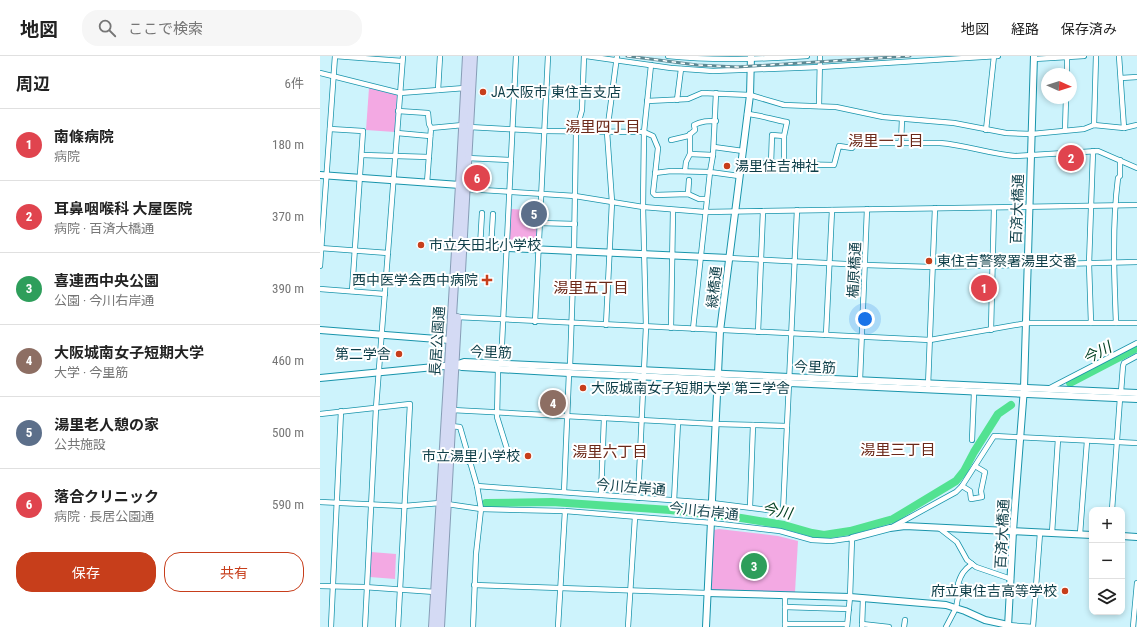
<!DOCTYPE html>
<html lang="ja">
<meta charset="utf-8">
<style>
body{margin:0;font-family:"Roboto Condensed","Noto Sans JP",sans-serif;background:#f6f6f6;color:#222}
.controls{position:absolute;right:12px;bottom:12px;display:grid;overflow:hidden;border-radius:8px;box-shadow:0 2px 6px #0003}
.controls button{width:36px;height:36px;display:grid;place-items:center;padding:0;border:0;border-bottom:1px solid #e0e0e0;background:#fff;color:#222;font:20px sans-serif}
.compass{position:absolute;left:721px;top:12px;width:36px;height:36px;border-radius:50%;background:#fff;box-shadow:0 2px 6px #0003;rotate:93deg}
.you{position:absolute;left:545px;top:263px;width:14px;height:14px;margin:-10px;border:3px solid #fff;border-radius:50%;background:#1a73e8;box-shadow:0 0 0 6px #1a73e833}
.badge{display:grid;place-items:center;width:26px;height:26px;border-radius:50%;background:#c73e1b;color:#fff;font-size:13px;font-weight:700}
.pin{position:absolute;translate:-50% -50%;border:2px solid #fff;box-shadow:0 1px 4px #0006}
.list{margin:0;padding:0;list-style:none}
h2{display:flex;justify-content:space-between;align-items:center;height:52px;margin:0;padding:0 16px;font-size:17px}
h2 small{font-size:13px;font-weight:400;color:#767676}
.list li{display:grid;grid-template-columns:26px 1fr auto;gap:12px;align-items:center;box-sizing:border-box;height:72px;padding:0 16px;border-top:1px solid #e0e0e0}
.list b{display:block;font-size:15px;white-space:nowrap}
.list p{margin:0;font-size:13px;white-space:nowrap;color:#767676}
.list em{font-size:13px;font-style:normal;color:#767676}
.actions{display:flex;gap:8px;padding:12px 16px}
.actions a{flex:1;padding:9px 0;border:1px solid #c73e1b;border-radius:16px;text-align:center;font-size:14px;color:#c73e1b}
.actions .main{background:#c73e1b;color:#fff}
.icon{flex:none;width:22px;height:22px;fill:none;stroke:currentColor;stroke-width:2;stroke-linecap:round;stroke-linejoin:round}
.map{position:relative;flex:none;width:817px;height:571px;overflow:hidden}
header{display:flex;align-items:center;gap:24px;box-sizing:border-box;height:56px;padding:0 20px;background:#fff;border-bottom:1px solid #e0e0e0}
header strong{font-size:19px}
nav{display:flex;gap:22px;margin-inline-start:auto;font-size:14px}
.search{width:280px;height:36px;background:#f6f6f6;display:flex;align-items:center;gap:10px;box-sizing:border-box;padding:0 14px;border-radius:16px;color:#767676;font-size:15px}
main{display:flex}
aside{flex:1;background:#fff}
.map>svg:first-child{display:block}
.green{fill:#f3a9e3}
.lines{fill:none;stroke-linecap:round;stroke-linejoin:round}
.river{stroke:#52e291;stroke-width:8}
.minor-casing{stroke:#1894ab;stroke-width:6}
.tertiary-casing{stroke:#1894ab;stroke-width:8}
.trunk-casing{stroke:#879db6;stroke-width:10}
.minor{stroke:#fff;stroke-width:4.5}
.tertiary{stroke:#fff;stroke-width:6}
.trunk{stroke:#d4daf4;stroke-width:8}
.rail-casing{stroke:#5d8993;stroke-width:3}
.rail{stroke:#fff;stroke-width:1.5;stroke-dasharray:4.5;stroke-linecap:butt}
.poi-dot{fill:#c73e1b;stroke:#fff;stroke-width:1.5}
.labels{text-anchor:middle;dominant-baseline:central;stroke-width:4;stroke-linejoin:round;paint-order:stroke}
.poi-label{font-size:14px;fill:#0d3d47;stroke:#fff;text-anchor:start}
.street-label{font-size:14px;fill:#0d3d47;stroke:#fff}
.neighbourhood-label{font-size:15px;fill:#6b2818;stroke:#fff}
.water-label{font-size:15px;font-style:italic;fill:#034122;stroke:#fff}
</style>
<header>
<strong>地図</strong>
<div class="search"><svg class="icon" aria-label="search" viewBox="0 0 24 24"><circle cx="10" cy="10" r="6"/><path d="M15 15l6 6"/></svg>ここで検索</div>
<nav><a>地図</a><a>経路</a><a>保存済み</a></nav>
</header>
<main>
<aside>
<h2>周辺<small>6件</small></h2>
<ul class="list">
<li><span class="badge" style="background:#e0444e">1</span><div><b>南條病院</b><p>病院</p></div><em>180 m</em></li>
<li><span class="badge" style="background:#e0444e">2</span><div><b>耳鼻咽喉科 大屋医院</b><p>病院 · 百済大橋通</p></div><em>370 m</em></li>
<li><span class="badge" style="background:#2e9e5b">3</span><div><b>喜連西中央公園</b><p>公園 · 今川右岸通</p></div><em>390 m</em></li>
<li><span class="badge" style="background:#8d6e63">4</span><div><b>大阪城南女子短期大学</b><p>大学 · 今里筋</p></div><em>460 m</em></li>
<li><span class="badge" style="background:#5c6f8a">5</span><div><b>湯里老人憩の家</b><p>公共施設</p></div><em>500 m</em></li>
<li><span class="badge" style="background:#e0444e">6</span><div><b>落合クリニック</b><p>病院 · 長居公園通</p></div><em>590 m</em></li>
</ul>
<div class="actions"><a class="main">保存</a><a>共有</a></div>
</aside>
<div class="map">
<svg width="817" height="571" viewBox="0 0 817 571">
<rect width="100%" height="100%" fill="#cdf3fc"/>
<g class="green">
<polygon points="49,32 77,39 75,76 46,74"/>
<polygon points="191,153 207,154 207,164 218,165 217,188 215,190 191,189 189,187"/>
<polygon points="399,473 458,480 478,485 475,536 391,534 394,474"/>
<polygon points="51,496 76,498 75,523 50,521"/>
</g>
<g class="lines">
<g class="river">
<polyline points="750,327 817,292"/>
<polyline points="166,447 232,446 350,454 421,462 464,469 492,477 504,479 530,475 573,463 636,425 644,415 654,396 678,358 691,349"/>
</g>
<g class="minor-casing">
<g id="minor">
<polyline points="15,0 82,5"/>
<polyline points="266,0 351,12 393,15 500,11 678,0"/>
<path d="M348 0C395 5 441 3 487 0"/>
<polyline points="799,0 804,72"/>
<polyline points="714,3 764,0"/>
<polyline points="0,17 80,37 145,32"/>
<polyline points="747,18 747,1"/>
<polyline points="801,22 817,21"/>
<polyline points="118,34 120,0"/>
<polyline points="357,44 361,13"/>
<polyline points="327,45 368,43 382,37 430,39 464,49 516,51 563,61 634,67 686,77 712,78 764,73 774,69 804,72 817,69"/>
<polyline points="499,50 500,0"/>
<polyline points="78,55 108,57 109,68 111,72"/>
<path d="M427 58C441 59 453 64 467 66L464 80V108"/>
<polyline points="774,69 776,0"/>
<polyline points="149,71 224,75 324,76 333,80 338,92 333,137 335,139 368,138 379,143 387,143"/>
<polyline points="10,73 43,75 32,235"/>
<polyline points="666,74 674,0"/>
<polyline points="745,74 746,42"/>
<polyline points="77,77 110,80"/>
<path d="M351 84 368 80 375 74 374 69C381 65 388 65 396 65"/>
<polyline points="581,87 582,63"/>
<polyline points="394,91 423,95"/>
<polyline points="370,98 393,99 396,37"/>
<polyline points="42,99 109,101"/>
<polyline points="393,99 390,116 419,120"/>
<polyline points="147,102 191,104"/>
<path d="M421 106 464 108 514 109 519 90 532 92 535 88 542 87H620C646 89 670 98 695 100L778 95 817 112"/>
<polyline points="451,108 452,79 464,80"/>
<polyline points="365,115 366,106 370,98 370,78"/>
<polyline points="335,117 351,115 390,116 373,273"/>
<polyline points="107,127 111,72 143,69"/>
<polyline points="146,133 255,140 323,151 385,156 817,149"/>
<polyline points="368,138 369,124"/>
<polyline points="220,167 255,168"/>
<polyline points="160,191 162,157"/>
<polyline points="0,192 68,197"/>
<polyline points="171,192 173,158"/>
<polyline points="409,202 545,209 612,211 817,206"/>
<polyline points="0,210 15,0"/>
<polyline points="0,233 65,238"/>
<polyline points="137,261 610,284 707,267 817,267"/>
<polyline points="215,266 228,0"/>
<polyline points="771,267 769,208 773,95"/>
<path d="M796 267C794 218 792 170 798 122L800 120V104"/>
<polyline points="286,269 292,146 287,76 297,0"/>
<polyline points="351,272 353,154"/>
<polyline points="671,274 674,152"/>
<polyline points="438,276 443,155"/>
<polyline points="506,279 512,154"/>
<polyline points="181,308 196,0"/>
<polyline points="250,311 254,195 256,76 262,54 264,0"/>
<polyline points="540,324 547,153"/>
<polyline points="608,330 615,152"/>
<polyline points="730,332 817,287"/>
<polyline points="801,336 803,310 804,307 817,300"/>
<polyline points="132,354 396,368 467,370"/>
<polyline points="0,358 90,348 78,571"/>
<polyline points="131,370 140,371 157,430 161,453 156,498 153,571"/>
<polyline points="652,384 654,337"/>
<polyline points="149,406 185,395 187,393 177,361 178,313"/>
<polyline points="157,430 392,447 463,456 477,154"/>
<polyline points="642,430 650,435 651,443 662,441 661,435 665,416 655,410"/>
<polyline points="244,436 249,317"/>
<polyline points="281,439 284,362"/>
<polyline points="318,442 326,271 323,151 324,76 331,9"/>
<polyline points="354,445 358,366"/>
<polyline points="0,446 84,450 120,447"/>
<polyline points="127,448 161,453 245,455 392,467 460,475 492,484 511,485 532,482 530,541 527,571"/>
<polyline points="430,451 433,369"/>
<polyline points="792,454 800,342"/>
<polyline points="574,470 636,436 642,430 674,380 817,387"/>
<polyline points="619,472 637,486 647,504 656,511 691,523"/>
<polyline points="732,477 738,383"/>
<polyline points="760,478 767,385"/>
<polyline points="154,529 387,537"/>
<polyline points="0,530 44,531 115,536"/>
<polyline points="640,530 690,540"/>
<polyline points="465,551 529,553"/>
<polyline points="465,568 527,568"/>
<polyline points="542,568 569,571"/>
<polyline points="688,569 713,571"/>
<polyline points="11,571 21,355"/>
<polyline points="45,571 56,352 83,0"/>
<polyline points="238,571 245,455"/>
<polyline points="308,571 315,461"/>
<polyline points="465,571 465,539"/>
<polyline points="542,571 543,542"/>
<polyline points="584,571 585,564"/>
<path d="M626 571 636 552 640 530 638 528C641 518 644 514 652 508"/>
<polyline points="713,571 720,477"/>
<polyline points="813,571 817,527"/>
</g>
</g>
<g class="tertiary-casing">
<g id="tertiary">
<polyline points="0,119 140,129 143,132"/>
<polyline points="142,190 409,202"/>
<polyline points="0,274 130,284"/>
<polyline points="135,309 142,311 178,313 249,317 817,343"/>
<polyline points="0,322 135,309 144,306 817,337"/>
<polyline points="802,480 817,481"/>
<polyline points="532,482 570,472 585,470 772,479"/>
<polyline points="387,537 530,541 626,549 645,555 665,564 688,569"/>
<polyline points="386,571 400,275 430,39 431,0"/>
<polyline points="688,571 693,475 704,332 714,0"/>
</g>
</g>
<g class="trunk-casing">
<g id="trunk">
<polyline points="141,215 153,0"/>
<polyline points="113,571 140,129 147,0"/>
<polyline points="120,571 137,262"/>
</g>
</g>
<use href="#minor" class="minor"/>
<use href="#tertiary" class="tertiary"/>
<use href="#trunk" class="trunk"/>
<g class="rail-casing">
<polyline id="rail" points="307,0 377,9 417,11 590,0"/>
</g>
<use href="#rail" class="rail"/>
</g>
<g class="poi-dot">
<circle cx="163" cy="36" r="4"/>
<circle cx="407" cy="110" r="4"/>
<circle cx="101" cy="189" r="4"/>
<circle cx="609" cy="205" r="4"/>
<path d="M165 218h4v4h4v4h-4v4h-4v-4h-4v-4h4z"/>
<circle cx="79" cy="298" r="4"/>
<circle cx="263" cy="332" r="4"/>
<circle cx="208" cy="400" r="4"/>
<circle cx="745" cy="535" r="4"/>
</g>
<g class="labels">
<g class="poi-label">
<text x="171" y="36">JA大阪市 東住吉支店</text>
<text x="415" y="110">湯里住吉神社</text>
<text x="109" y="189">市立矢田北小学校</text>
<text x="617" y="205">東住吉警察署湯里交番</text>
<text x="158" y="224" text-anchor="end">西中医学会西中病院</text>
<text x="71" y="298" text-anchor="end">第二学舎</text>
<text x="271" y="332">大阪城南女子短期大学 第三学舎</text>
<text x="200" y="400" text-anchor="end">市立湯里小学校</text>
<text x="737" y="535" text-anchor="end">府立東住吉高等学校</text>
</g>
<g class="street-label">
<text transform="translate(697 153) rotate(-88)">百済大橋通</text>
<text transform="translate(534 214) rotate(-87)">楯原橋通</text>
<text transform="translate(394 231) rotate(-83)">緑橋通</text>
<text transform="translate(117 285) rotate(-86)">長居公園通</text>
<text transform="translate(171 296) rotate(2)">今里筋</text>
<text transform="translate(495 311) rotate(2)">今里筋</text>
<text transform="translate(311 431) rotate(5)">今川左岸通</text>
<text transform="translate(384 455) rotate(6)">今川右岸通</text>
<text transform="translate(682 478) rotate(-87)">百済大橋通</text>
</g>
<g class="neighbourhood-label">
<text x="283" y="71">湯里四丁目</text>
<text x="566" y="85">湯里一丁目</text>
<text x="271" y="232">湯里五丁目</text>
<text x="578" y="394">湯里三丁目</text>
<text x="290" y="396">湯里六丁目</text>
</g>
<g class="water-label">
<text transform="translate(777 297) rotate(-27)">今川</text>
<text transform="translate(457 455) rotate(11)">今川</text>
</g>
</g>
</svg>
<div class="controls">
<button>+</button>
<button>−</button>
<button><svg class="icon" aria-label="layers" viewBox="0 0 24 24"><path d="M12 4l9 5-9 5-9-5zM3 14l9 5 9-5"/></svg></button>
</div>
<svg class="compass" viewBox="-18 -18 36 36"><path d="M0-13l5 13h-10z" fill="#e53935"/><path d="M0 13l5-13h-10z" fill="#767676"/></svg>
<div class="you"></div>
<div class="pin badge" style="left:664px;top:232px;background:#e0444e">1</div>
<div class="pin badge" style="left:751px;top:102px;background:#e0444e">2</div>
<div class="pin badge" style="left:434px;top:510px;background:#2e9e5b">3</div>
<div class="pin badge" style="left:233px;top:347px;background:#8d6e63">4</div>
<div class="pin badge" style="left:214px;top:158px;background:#5c6f8a">5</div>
<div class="pin badge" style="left:157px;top:122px;background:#e0444e">6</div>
</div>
</main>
